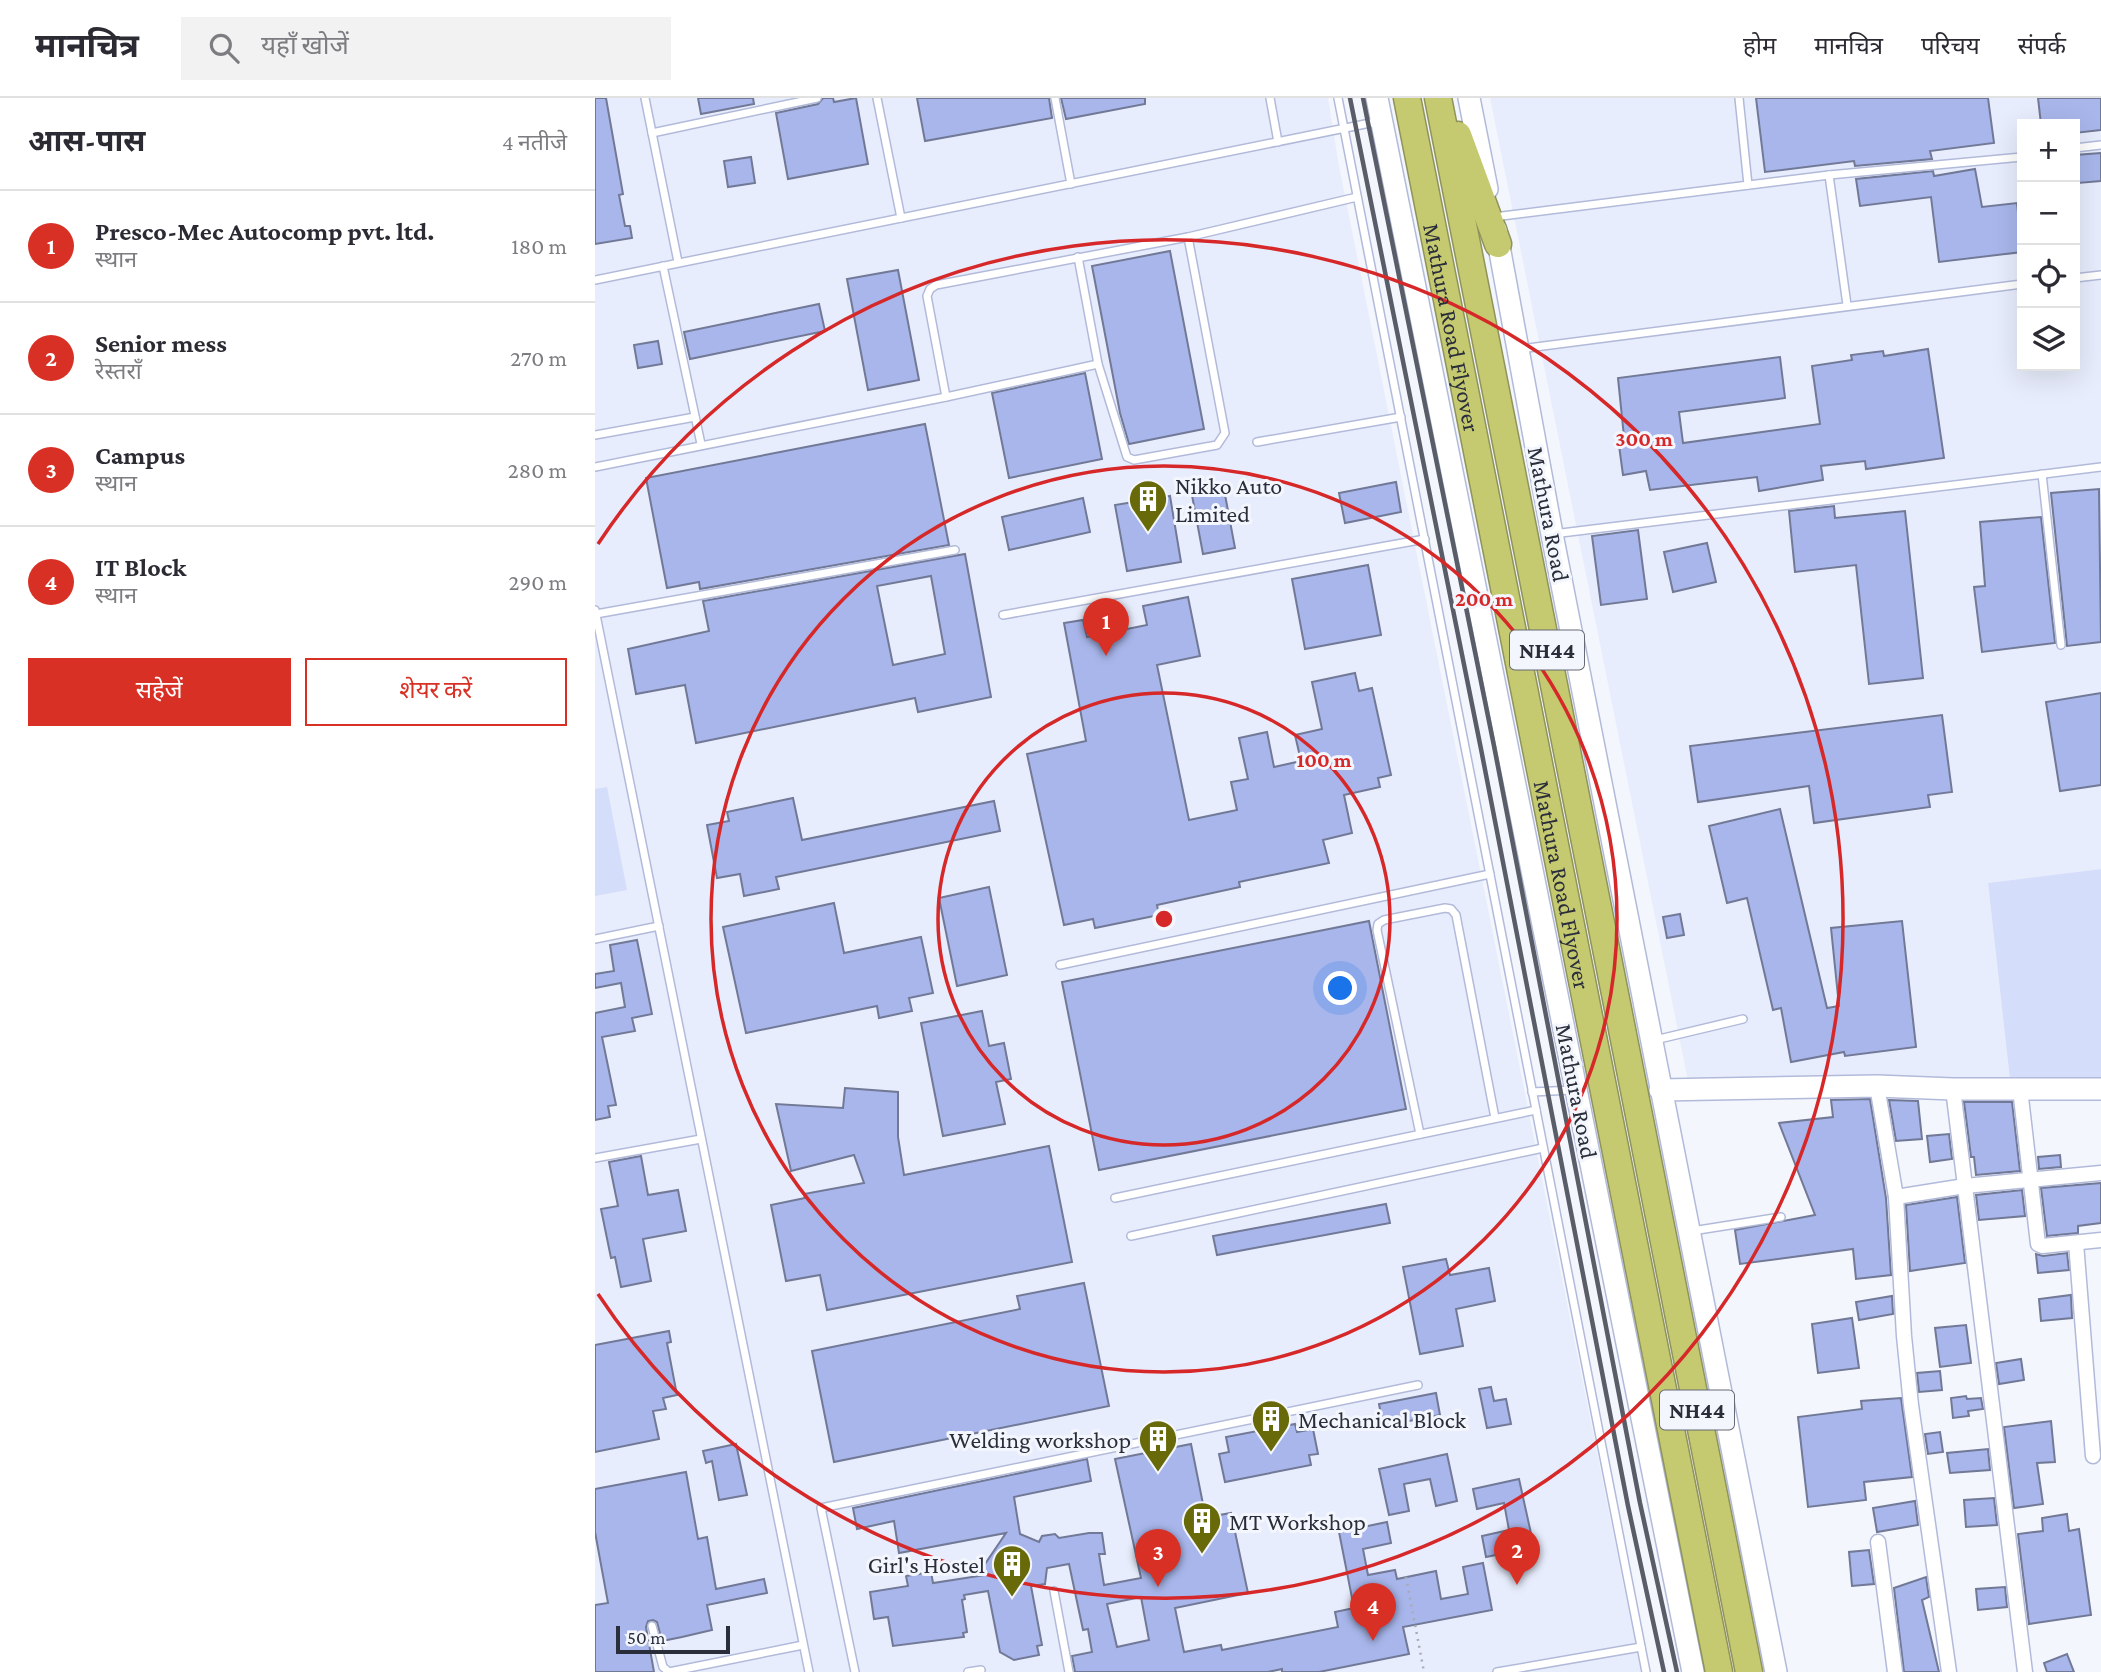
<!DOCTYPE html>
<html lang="hi">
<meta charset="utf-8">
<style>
body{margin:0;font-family:"Crimson Pro","Noto Sans Devanagari",serif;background:#f2f2f3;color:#2b2b33}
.controls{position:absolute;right:21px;top:21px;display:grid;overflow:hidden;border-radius:0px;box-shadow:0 7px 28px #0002}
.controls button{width:63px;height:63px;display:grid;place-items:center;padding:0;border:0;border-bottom:2px solid #e1e1e2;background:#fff;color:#2b2b33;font:35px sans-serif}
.scale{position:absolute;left:21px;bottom:18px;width:114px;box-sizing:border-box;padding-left:7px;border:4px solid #2a2e3a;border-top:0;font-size:19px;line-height:24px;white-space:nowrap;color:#2a2e3a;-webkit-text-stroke:5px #f4f6fd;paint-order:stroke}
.you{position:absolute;left:746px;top:891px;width:24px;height:24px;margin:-18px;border:5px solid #fff;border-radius:50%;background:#1a73e8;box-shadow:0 0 0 10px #1a73e833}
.badge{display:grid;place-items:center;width:46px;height:46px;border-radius:50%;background:#d93025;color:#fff;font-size:23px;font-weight:700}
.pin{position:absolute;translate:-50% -58px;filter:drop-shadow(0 2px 4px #0008)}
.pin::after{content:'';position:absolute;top:37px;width:24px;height:21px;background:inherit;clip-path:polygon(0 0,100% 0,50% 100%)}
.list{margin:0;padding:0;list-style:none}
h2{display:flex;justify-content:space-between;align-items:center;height:91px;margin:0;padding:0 28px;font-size:30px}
h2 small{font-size:23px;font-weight:400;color:#7c7c81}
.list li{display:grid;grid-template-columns:46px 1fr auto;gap:21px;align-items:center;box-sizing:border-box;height:112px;padding:0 28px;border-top:2px solid #e1e1e2}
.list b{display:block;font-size:26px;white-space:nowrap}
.list p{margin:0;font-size:23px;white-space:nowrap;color:#7c7c81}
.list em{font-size:23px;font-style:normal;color:#7c7c81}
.actions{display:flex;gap:14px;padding:21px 28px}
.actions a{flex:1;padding:16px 0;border:2px solid #d93025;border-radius:0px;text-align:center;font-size:24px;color:#d93025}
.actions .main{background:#d93025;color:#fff}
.icon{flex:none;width:38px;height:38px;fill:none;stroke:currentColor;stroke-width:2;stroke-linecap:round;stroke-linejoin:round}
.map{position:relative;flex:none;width:1506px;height:1574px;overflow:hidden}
header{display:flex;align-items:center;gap:42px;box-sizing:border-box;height:98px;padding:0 35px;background:#fff;border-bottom:2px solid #e1e1e2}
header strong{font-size:33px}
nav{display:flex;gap:38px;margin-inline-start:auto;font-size:24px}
.search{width:490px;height:63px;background:#f2f2f3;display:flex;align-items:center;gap:18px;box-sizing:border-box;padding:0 24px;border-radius:0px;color:#7c7c81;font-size:26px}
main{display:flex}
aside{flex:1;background:#fff}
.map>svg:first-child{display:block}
.built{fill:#e8edfd;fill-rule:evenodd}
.green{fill:#d4ddfa}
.building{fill:#a8b6eb;stroke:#717996;stroke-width:2;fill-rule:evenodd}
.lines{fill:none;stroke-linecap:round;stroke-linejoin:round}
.lane-casing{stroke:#b2bada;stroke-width:10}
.street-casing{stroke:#b2bada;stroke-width:17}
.secondary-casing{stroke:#b2bada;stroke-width:24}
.highway-casing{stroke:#8f935c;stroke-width:29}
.path{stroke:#a9abb4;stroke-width:2.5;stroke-dasharray:2 5;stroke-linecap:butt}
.lane{stroke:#fff;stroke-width:7}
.street{stroke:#fff;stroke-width:14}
.secondary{stroke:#fff;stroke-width:21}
.highway{stroke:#c5c96f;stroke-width:26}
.rail{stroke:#595d68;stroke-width:4.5}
.ring{fill:none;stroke:#d62828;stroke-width:3.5}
.labels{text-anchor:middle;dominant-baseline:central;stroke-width:6;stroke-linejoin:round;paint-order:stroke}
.shield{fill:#f4f6fd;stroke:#676a74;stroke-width:2}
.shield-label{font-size:23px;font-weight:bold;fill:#2a2e3a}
.street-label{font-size:24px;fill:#2a2e3a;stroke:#f4f6fd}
.poi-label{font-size:24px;fill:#2a2e3a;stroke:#f4f6fd;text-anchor:start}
.centre{fill:#d62828;stroke:#f4f6fd;stroke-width:3.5}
.ring-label{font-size:21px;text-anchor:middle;font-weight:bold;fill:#d62828;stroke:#f4f6fd;stroke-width:6;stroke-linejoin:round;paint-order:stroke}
</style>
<header>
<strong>मानचित्र</strong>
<div class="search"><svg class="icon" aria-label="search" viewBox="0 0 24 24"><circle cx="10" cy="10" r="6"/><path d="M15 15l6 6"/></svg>यहाँ खोजें</div>
<nav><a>होम</a><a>मानचित्र</a><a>परिचय</a><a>संपर्क</a></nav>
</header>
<main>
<aside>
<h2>आस-पास<small>4 नतीजे</small></h2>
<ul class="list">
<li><span class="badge">1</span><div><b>Presco-Mec Autocomp pvt. ltd.</b><p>स्थान</p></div><em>180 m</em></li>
<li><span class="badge">2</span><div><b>Senior mess</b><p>रेस्तराँ</p></div><em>270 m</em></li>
<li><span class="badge">3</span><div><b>Campus</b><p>स्थान</p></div><em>280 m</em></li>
<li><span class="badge">4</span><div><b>IT Block</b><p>स्थान</p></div><em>290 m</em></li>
</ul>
<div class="actions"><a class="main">सहेजें</a><a>शेयर करें</a></div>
</aside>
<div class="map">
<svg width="1506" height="1574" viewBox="0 0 1506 1574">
<rect width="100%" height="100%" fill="#f4f6fd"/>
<g class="built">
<polygon points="0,0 733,0 744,68 1046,1574 0,1574"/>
<path d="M895 0H1506V771L1393 785 1415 981 1093 983ZM1427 26H1480V268H1427Z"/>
</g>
<g class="green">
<polygon points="12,689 32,792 0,798 0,691"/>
<polygon points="1506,771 1506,979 1415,981 1393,785"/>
</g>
<g class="building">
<polygon points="0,0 11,0 28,96 24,97 30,128 35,128 37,140 0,146"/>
<polygon points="103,0 158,0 159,6 106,16"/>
<polygon points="228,0 238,0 239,4 261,0 273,66 193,81 181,15 223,6"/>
<polygon points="322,0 454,0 457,20 330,43"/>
<polygon points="466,0 550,0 550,6 471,21"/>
<polygon points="1161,0 1393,0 1399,45 1335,53 1337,61 1260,68 1259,63 1170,74"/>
<polygon points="1443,0 1506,0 1506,32 1480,35 1480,26 1446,26"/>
<polygon points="1506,55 1506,83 1483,85 1480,57"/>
<polygon points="156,59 160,85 133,89 129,63"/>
<polygon points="1380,71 1387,109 1422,105 1427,154 1344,164 1336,99 1265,108 1261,81 1338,73 1339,78"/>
<polygon points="575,153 609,331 534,346 525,315 497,168"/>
<polygon points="303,172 324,282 273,292 252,181"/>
<polygon points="224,206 230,233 95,261 89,234"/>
<polygon points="63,243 67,266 43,270 39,247"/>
<polygon points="1333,251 1349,360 1271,371 1270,363 1226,368 1228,382 1164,393 1162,379 1055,392 1051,373 1028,377 1023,340 1029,339 1023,280 1185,259 1190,300 1084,314 1088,345 1225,326 1217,268 1257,262 1256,257 1288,253 1289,258"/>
<polygon points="490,275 507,361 414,380 397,295"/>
<polygon points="330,326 354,447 105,491 104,484 72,490 51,380"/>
<polygon points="801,384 806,414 750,425 744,395"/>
<polygon points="628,386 640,450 608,456 596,392"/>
<polygon points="1504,391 1506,544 1472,548 1456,395"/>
<polygon points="575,398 586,464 532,473 520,407"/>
<polygon points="488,400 495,434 414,452 407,419"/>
<polygon points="1239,408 1240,420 1310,413 1328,580 1274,586 1261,467 1200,474 1194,413"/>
<polygon points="1446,419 1460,545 1387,554 1379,489 1390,488 1385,424"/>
<polygon points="1043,432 1052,501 1006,507 997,438"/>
<polygon points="1112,445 1121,484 1078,494 1069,454"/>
<path d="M370 456 396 599 323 614 320 600 101 645 90 587 41 596 33 551 114 533 108 503ZM336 478 350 556 298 567 282 488Z"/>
<polygon points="773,467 786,537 710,551 697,481"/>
<polygon points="593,499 605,558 562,567 594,722 642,712 636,684 653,681 644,640 672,634 679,669 706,663 700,637 727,631 717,584 760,575 764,593 777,590 796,677 783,680 785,689 749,697 757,735 728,742 734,765 644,784 645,789 562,807 564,817 500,830 498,821 469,827 432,656 491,643 469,525 488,522 492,539 552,527 548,508"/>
<polygon points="1506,595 1506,687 1465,693 1451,604"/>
<polygon points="1347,617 1357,694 1333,697 1335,709 1219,725 1214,688 1103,704 1095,648"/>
<polygon points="198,700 207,742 399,703 405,733 181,779 184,791 149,798 145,776 122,780 112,727 134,723 132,714"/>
<polygon points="1185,711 1232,910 1244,908 1236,830 1307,823 1321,949 1250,958 1249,954 1196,964 1186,910 1178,912 1152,800 1132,805 1114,728"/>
<polygon points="394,789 412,877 362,888 344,800"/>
<polygon points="239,805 249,855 326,839 338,895 314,900 317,913 284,920 282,908 151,935 128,829"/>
<polygon points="1085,816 1089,837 1072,840 1068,819"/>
<polygon points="774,823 811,1011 504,1072 467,884"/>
<polygon points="42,842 57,916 37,920 40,933 7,939 21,1007 13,1008 15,1019 0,1022 0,915 30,909 26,885 0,890 0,876 19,873 15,847"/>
<polygon points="387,913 394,948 409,945 416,981 401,984 410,1026 348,1038 326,925"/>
<polygon points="250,990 303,994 303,1039 309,1077 454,1048 477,1164 232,1212 225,1177 191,1183 176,1107 210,1100 209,1096 269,1085 259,1057 196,1073 181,1006 248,1010"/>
<polygon points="1275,1001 1291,1100 1296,1177 1261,1181 1258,1151 1145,1166 1140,1132 1220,1117 1184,1025 1238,1019 1236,1002"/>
<polygon points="1294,1002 1323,1003 1327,1041 1301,1043"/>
<polygon points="1369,1004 1417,1004 1425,1073 1381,1077 1379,1059 1376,1059"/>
<polygon points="1354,1036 1357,1061 1335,1064 1332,1038"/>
<polygon points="1465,1057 1466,1069 1444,1071 1443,1059"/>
<polygon points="46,1058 53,1097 83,1092 91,1133 48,1141 56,1183 26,1189 20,1159 16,1160 6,1111 23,1108 14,1064"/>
<polygon points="1506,1085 1506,1125 1483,1128 1483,1135 1452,1138 1446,1090"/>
<polygon points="1427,1092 1430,1118 1384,1122 1381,1097"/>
<polygon points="1362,1099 1370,1165 1315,1173 1311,1107"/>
<polygon points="791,1106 795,1125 622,1157 618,1138"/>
<polygon points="1472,1155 1474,1172 1443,1175 1441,1156 1448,1158"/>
<polygon points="851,1161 855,1177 894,1170 900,1203 861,1211 868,1248 825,1256 808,1169"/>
<polygon points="489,1185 514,1308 239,1364 217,1253 425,1211 422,1198"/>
<polygon points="1476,1197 1477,1220 1446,1223 1444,1201"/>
<polygon points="1297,1198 1298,1216 1264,1222 1261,1204"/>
<polygon points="1257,1220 1264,1270 1223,1275 1217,1226"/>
<polygon points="1371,1227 1376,1265 1345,1269 1340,1230"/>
<polygon points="74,1233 76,1244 72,1245 82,1297 68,1300 71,1311 58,1313 64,1341 0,1354 0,1247"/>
<polygon points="1426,1261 1429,1282 1404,1286 1401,1265"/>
<polygon points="1345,1273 1347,1292 1324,1294 1322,1275"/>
<polygon points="896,1289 899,1303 911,1301 916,1326 892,1330 884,1291"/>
<polygon points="841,1295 845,1317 788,1328 784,1306"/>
<polygon points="1371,1298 1372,1301 1386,1300 1388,1311 1373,1313 1374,1318 1358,1320 1356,1300"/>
<polygon points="1306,1300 1317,1379 1269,1384 1271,1402 1213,1409 1203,1319 1267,1311 1266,1303"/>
<polygon points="1456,1323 1460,1364 1442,1365 1448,1406 1419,1410 1409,1329"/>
<polygon points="700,1326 702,1334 718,1331 723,1356 714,1357 716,1367 630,1384 624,1356 634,1354 631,1339"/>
<polygon points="1345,1334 1348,1354 1333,1356 1330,1336"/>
<polygon points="141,1346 152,1397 124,1402 117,1363 111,1365 108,1353"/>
<path d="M596 1346 609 1411 611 1410 613 1419 636 1415 653 1495 580 1510 589 1554 626 1547 627 1552 743 1529 740 1514 759 1510 744 1434 792 1424 796 1445 768 1451 773 1477 800 1472 802 1481 841 1473 846 1501 873 1496 868 1469 888 1465 897 1512 808 1529 814 1556 724 1574H687V1571L673 1574H480L477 1558 497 1554 493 1531 488 1532 474 1466 452 1470 450 1486 436 1488 447 1547 442 1548 444 1557 419 1562 405 1554 393 1493 369 1497 370 1501 367 1502 372 1534 368 1535 369 1539 298 1548 293 1519 279 1521 275 1494 313 1488 311 1478 336 1474 338 1485 390 1477 388 1469 411 1435 304 1455 299 1423 262 1431 258 1410 492 1361 496 1383 419 1399 425 1436 444 1444 447 1438 460 1436 464 1440 494 1435H507L510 1456H504L509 1487 546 1480 520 1361ZM546 1499 554 1542 522 1549 512 1506Z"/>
<polygon points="1393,1351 1395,1372 1355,1375 1352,1355"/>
<polygon points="852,1356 862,1403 841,1408 835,1381 809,1386 814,1413 794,1417 784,1371"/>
<polygon points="91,1374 103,1441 112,1439 121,1491 169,1481 172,1495 112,1507 117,1532 87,1539 67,1543 62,1524 58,1522 53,1523 51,1529 59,1574 0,1574 0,1507 13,1505 0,1434 0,1391"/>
<polygon points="924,1381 939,1449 891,1459 887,1438 914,1432 909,1405 882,1411 878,1391"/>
<polygon points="1399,1400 1402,1427 1371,1429 1369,1402"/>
<polygon points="1320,1403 1323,1427 1282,1434 1278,1410"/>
<polygon points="1472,1416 1474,1433 1484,1431 1496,1517 1434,1526 1423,1436 1448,1433 1447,1420"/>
<polygon points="1274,1452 1279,1486 1257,1488 1254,1454"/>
<polygon points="1331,1479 1334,1499 1327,1502 1344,1574 1309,1574 1299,1490"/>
<polygon points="1410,1489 1412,1509 1383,1512 1381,1491"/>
<polygon points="1472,1556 1479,1574 1452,1574 1449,1565"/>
</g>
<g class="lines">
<g class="lane-casing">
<g id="lane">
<polyline points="50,0 83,164"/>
<polyline points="282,0 306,120"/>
<polyline points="460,0 476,86"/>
<polyline points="675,0 683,44"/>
<polyline points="743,0 1051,1574"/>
<polyline points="1144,0 1153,87"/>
<polyline points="57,35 222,0"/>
<polyline points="1480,50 1506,47"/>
<polyline points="1234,77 1252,207"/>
<polyline points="899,119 1234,77 1427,59"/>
<polyline points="483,159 503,266 532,359 539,362 622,347 630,335 593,139"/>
<polyline points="68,168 106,346"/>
<polyline points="1480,180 1506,177"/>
<polyline points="0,182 785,23"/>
<polyline points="925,251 1427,186"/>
<polyline points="351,299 332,198 335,191 341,187 593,139 762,99"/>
<polyline points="0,337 100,319"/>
<polyline points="662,344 806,319"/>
<polyline points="0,369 351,299 503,266"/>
<polyline points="1447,376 1466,547"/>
<polyline points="958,436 1506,369"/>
<polyline points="0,512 214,1574"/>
<polyline points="1,516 360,452"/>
<polyline points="408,517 830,441"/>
<polyline points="0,841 64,828"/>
<polyline points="465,867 895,776"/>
<polyline points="1060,942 1148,921"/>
<polyline points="937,994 978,992"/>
<polyline points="825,1036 782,832 783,826 789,822 850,810 856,811 861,817 900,1020"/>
<polyline points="0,1060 106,1041"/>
<polyline points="520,1100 941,1012"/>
<polyline points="1097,1133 1186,1119"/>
<polyline points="536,1138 948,1050"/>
<polyline points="459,1493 474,1574"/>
<polyline points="57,1528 68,1569 74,1574 208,1547"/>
<polyline points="260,1574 226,1410 823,1287"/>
<polyline points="373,1574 386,1572"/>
<polyline points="902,1574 1046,1549"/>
</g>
</g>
<g class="street-casing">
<g id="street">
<polyline points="1282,988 1301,1099 1309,1238 1316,1307 1354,1574"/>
<polyline points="1358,991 1430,1574"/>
<polyline points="1425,991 1443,1146 1447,1148 1506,1142"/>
<polyline points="1301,1099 1370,1088 1506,1075"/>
<polyline points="1481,1145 1498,1358"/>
<polyline points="1283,1444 1300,1574"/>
</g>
</g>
<g class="secondary-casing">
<g id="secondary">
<polyline points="782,0 1098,1574"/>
<polyline points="874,0 892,91"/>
<polyline points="901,132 957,436 1181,1574"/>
<polyline points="1065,992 1282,988 1358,991 1506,991"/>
</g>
</g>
<g class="highway-casing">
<g id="highway">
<path id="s1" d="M812 0 1124 1574"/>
<polyline points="843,0 1154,1574"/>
<polyline points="863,37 903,146"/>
</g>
</g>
<polyline class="path" points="811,1479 829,1574"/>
<use href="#lane" class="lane"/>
<use href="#street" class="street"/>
<use href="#secondary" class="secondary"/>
<use href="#highway" class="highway"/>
<g class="rail">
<polyline points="755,0 886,651 1033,1408 1069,1574"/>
<polyline points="768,0 899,648 1045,1405 1082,1574"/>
</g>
</g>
<g class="ring">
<circle cx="569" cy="821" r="226"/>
<circle cx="569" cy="821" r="453"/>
<path d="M3 446A679 679 0 1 1 3 1196"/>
</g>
<defs>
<g id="building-pin" transform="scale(2.0125)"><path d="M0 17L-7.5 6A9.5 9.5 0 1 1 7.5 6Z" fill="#686a09" stroke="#f4f6fd"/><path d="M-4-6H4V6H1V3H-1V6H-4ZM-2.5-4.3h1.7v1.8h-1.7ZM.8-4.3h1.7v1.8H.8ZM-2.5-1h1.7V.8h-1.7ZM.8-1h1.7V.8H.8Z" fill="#fff"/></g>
</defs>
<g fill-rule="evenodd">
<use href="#building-pin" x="553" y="401"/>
<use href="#building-pin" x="676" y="1321"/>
<use href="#building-pin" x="563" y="1341"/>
<use href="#building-pin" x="607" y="1423"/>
<use href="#building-pin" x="417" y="1466"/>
</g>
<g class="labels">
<g class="shield">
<rect x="915" y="532.5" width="74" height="39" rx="5"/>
<rect x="1065" y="1292.5" width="74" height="39" rx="5"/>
</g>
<g class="shield-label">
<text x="952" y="552">NH44</text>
<text x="1102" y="1312">NH44</text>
</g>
<g class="street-label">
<text stroke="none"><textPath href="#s1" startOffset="234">Mathura Road Flyover</textPath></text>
<text transform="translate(954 416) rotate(79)">Mathura Road</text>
<text stroke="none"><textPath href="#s1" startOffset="802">Mathura Road Flyover</textPath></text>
<text transform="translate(982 993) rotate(79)">Mathura Road</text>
</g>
<g class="poi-label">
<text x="580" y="387">Nikko Auto<tspan x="580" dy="28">Limited</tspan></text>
<text x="703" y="1321">Mechanical Block</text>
<text x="536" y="1341" text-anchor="end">Welding workshop</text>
<text x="634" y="1423">MT Workshop</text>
<text x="390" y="1466" text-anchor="end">Girl's Hostel</text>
</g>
</g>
<circle cx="569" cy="821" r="10" class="centre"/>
<g class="ring-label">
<text x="1049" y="348">300 m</text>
<text x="889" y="508">200 m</text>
<text x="729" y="669">100 m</text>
</g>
</svg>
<div class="controls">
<button>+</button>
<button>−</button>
<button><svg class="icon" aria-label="locate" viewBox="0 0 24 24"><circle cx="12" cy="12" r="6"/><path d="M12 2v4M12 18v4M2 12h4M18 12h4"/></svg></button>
<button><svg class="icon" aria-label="layers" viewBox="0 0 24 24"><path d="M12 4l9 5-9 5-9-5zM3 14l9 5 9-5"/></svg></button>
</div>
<div class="scale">50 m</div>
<div class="you"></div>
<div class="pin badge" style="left:511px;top:558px">1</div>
<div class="pin badge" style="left:922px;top:1487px">2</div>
<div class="pin badge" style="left:563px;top:1489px">3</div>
<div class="pin badge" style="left:778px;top:1543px">4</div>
</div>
</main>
